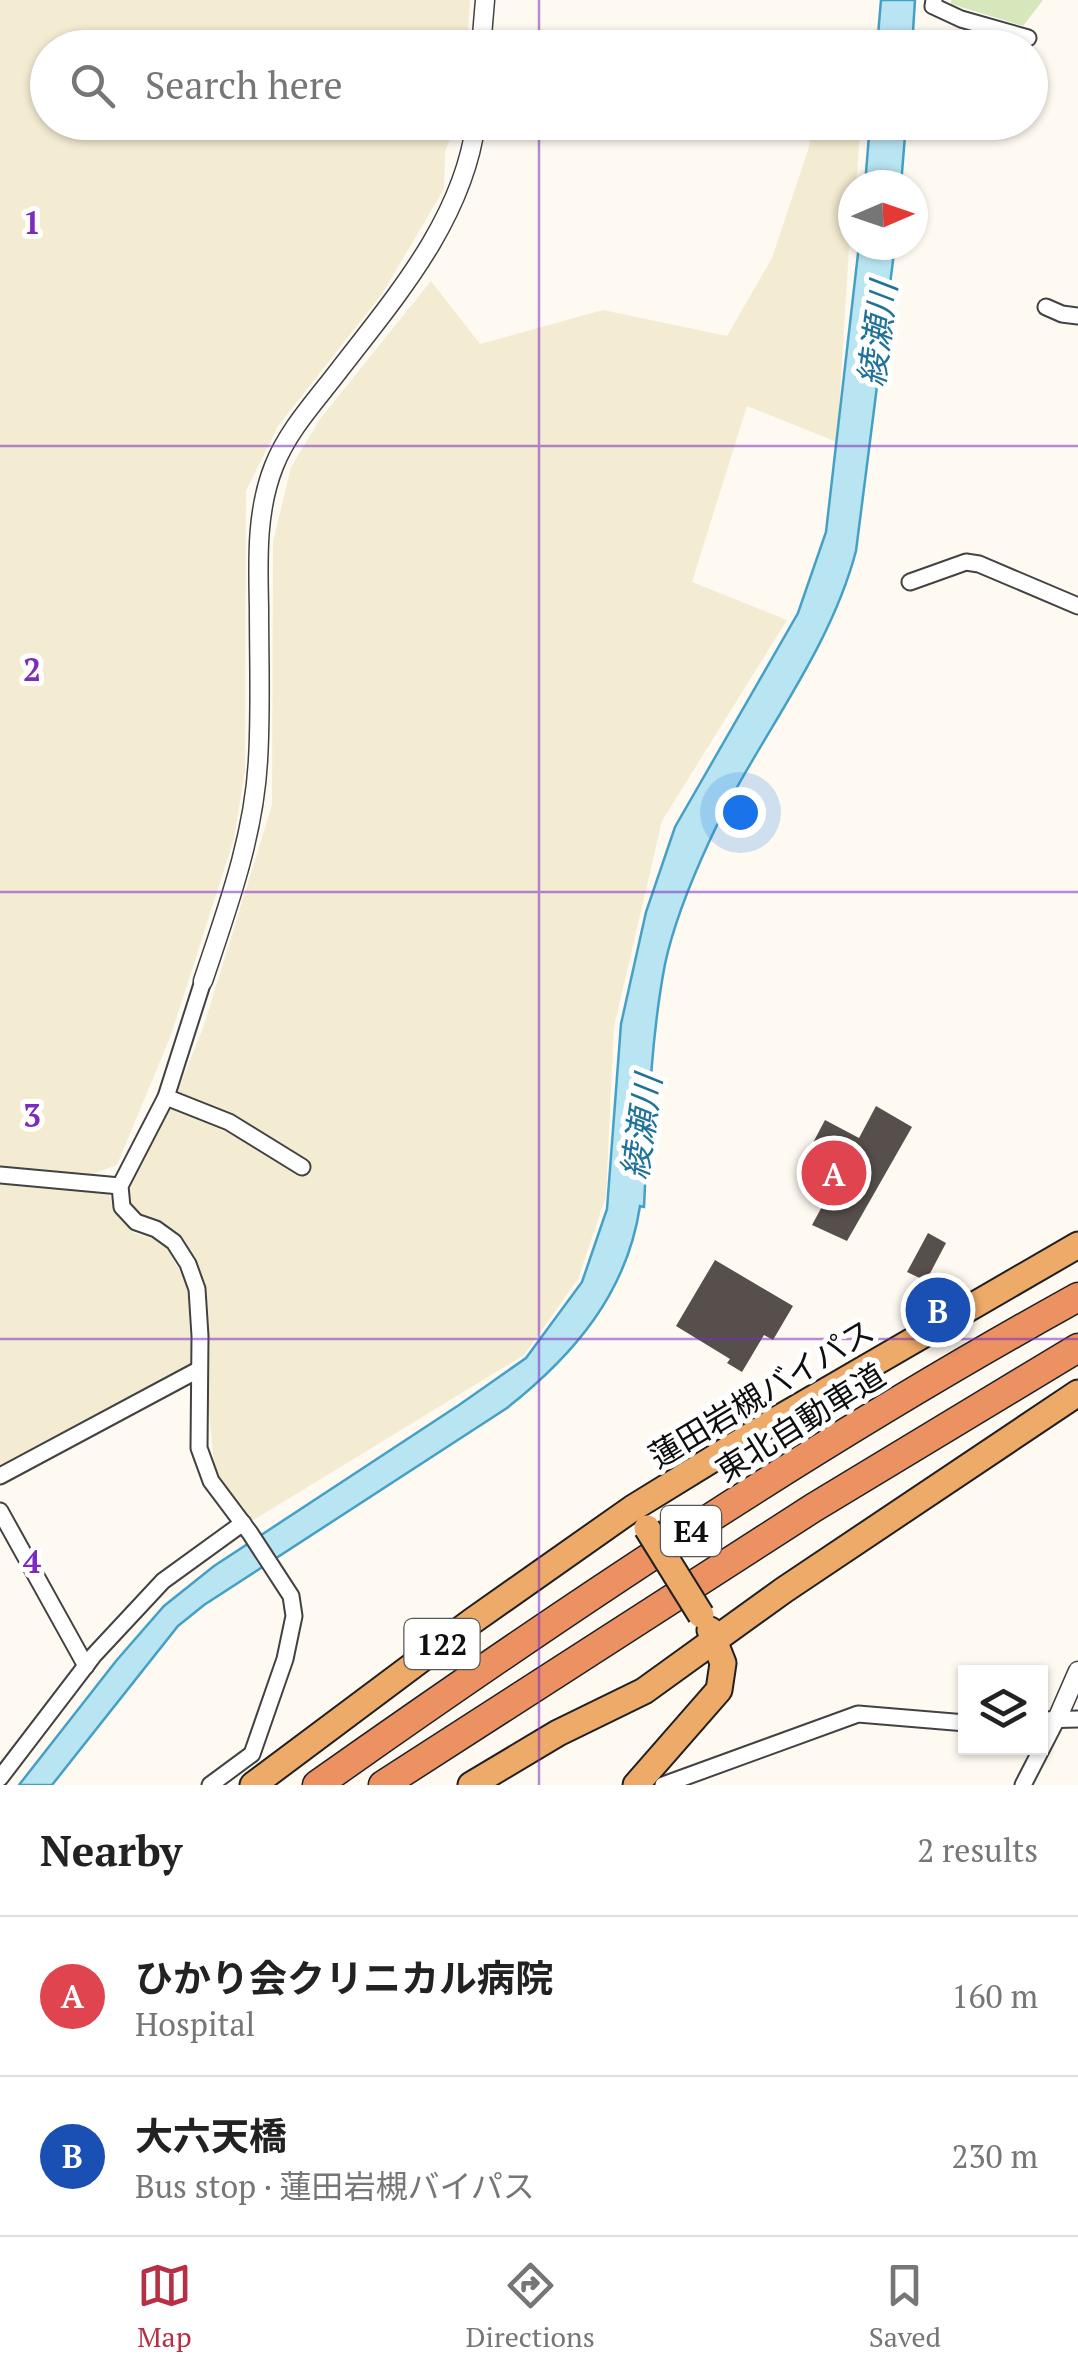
<!DOCTYPE html>
<meta charset="utf-8">
<style>
body{margin:0;font-family:"PT Serif","Noto Sans JP",serif;background:#f2f2f2;color:#222}
.controls{position:absolute;right:30px;bottom:30px;display:grid;overflow:hidden;border-radius:0px;box-shadow:0 2px 8px #0004}
.controls button{width:90px;height:90px;display:grid;place-items:center;padding:0;border:0;border-bottom:2px solid #e0e0e0;background:#fff;color:#222;font:50px sans-serif}
.compass{position:absolute;left:838px;top:170px;width:90px;height:90px;border-radius:50%;background:#fff;box-shadow:0 2px 8px #0004;rotate:88deg}
.you{position:absolute;left:740px;top:812px;width:35px;height:35px;margin:-25px;border:8px solid #fff;border-radius:50%;background:#1a73e8;box-shadow:0 0 0 15px #1a73e833}
.badge{display:grid;place-items:center;width:65px;height:65px;border-radius:50%;background:#b62f45;color:#fff;font-size:32px;font-weight:700}
.pin{position:absolute;translate:-50% -50%;border:5px solid #fff;box-shadow:0 2px 10px #0006}
.list{margin:0;padding:0;list-style:none}
h2{display:flex;justify-content:space-between;align-items:center;height:130px;margin:0;padding:0 40px;font-size:42px}
h2 small{font-size:32px;font-weight:400;color:#767676}
.list li{display:grid;grid-template-columns:65px 1fr auto;gap:30px;align-items:center;box-sizing:border-box;height:160px;padding:0 40px;border-top:2px solid #e0e0e0}
.list b{display:block;font-size:38px;white-space:nowrap}
.list p{margin:0;font-size:32px;white-space:nowrap;color:#767676}
.list em{font-size:32px;font-style:normal;color:#767676}
.icon{flex:none;width:55px;height:55px;fill:none;stroke:currentColor;stroke-width:2;stroke-linecap:round;stroke-linejoin:round}
.map{position:relative;flex:none;width:1078px;height:1785px;overflow:hidden}
.search{position:absolute;background:#fff;box-shadow:0 2px 8px #0004;left:30px;right:30px;top:30px;height:110px;display:flex;align-items:center;gap:25px;box-sizing:border-box;padding:0 35px;border-radius:55px;color:#767676;font-size:38px}
.sheet{height:450px;background:#fff}
nav{display:flex;justify-content:space-around;align-items:center;box-sizing:border-box;height:140px;border-top:2px solid #e0e0e0;background:#fff;font-size:28px;color:#767676}
nav a{display:grid;justify-items:center;gap:5px}
nav .on{color:#b62f45}
.map>svg:first-child{display:block}
.farmland{fill:#f3ecd2}
.green{fill:#d7e7bc}
.water{fill:#b9e4f2;stroke:#45a0c5;stroke-width:2.5}
.building{fill:#574f4c}
.lines{fill:none;stroke-linecap:round;stroke-linejoin:round}
.minor-casing{stroke:#424242;stroke-width:19}
.tertiary-casing{stroke:#424242;stroke-width:21}
.trunk-casing{stroke:#202020;stroke-width:29}
.motorway-casing{stroke:#202020;stroke-width:31}
.minor{stroke:#fff;stroke-width:15}
.tertiary{stroke:#fff;stroke-width:18}
.trunk{stroke:#eeaa69;stroke-width:25}
.motorway{stroke:#eb9162;stroke-width:28}
.trunk-bridge-casing{stroke:#202020;stroke-width:29;stroke-linecap:butt}
.trunk-bridge{stroke:#eeaa69;stroke-width:25}
.grid{fill:none;stroke:#7b2cbf;stroke-width:2.5;stroke-opacity:0.55}
.labels{text-anchor:middle;dominant-baseline:central;stroke-width:10;stroke-linejoin:round;paint-order:stroke}
.shield{fill:#fff;stroke:#575757;stroke-width:2.5}
.shield-label{font-size:30px;font-weight:bold;fill:#0f0f0f}
.street-label{font-size:32px;fill:#0f0f0f;stroke:#fff}
.water-label{font-size:35px;font-style:italic;fill:#1f7299;stroke:#fff}
.grid-label{font-size:32px;text-anchor:middle;font-weight:bold;fill:#7b2cbf;stroke:#fff;stroke-width:10;stroke-linejoin:round;paint-order:stroke}
</style>
<div class="map">
<svg width="1078" height="1785" viewBox="0 0 1078 1785">
<rect width="100%" height="100%" fill="#fefaf1"/>
<g class="farmland">
<polygon points="0,0 470,0 467,47 48,48 48,122 456,123 445,152 444,189 382,294 278,426 246,491 245,771 234,839 171,1035 117,1165 90,1175 0,1168"/>
<polygon points="813,123 861,123 856,185 853,185 837,442 747,406 692,582 787,620 662,821 614,1027 606,1196 578,1279 524,1355 252,1521 215,1475 206,1379 204,1295 196,1263 181,1238 128,1206 124,1190 169,1112 203,1028 272,805 273,542 291,467 320,419 431,281 480,344 603,310 727,336 772,258 809,147"/>
<polygon points="0,1184 105,1192 116,1202 133,1233 163,1241 188,1286 191,1364 0,1467"/>
</g>
<polygon class="green" points="951,0 1043,0 1023,26 951,4"/>
<g class="water">
<polygon points="881,0 915,0 912,47 877,47"/>
<polygon points="870,123 906,123 901,185 865,185"/>
<path d="M859 245H895L856 551C828 657 754 743 709 842 691 881 674 922 665 964 650 1043 648 1126 644 1207L640 1206C627 1293 574 1355 507 1408L204 1605 178 1626 52 1785H19L116 1661 164 1606 214 1566 459 1405 526 1358 582 1282 607 1209 621 1024 646 912 675 827 798 613 826 532Z"/>
</g>
<g class="building">
<polygon points="876,1106 912,1127 847,1241 812,1225 831,1190 797,1173 825,1120 859,1138"/>
<polygon points="928,1233 946,1243 926,1281 907,1272"/>
<polygon points="715,1260 793,1306 773,1340 764,1335 742,1372 727,1363 730,1359 676,1326"/>
</g>
<g class="lines">
<g class="minor-casing">
<g id="minor">
<polyline points="934,0 933,6 961,19 1028,38"/>
<polyline points="1046,307 1062,314 1078,316"/>
<polyline points="910,582 966,562 979,564 1078,606"/>
<polyline points="203,981 166,1097 120,1186 122,1207 136,1222 156,1229 174,1242 188,1264 197,1289 200,1336 199,1448 211,1481 250,1533 291,1596 294,1616 285,1659 252,1754 210,1785"/>
<polyline points="166,1097 229,1122 302,1167"/>
<polyline points="0,1175 120,1186"/>
<polyline points="0,1476 198,1370"/>
<polyline points="0,1511 86,1666"/>
<polyline points="1040,1720 1078,1719"/>
<polyline points="0,1778 94,1655 163,1581 243,1523"/>
<polyline points="663,1785 858,1714 966,1723"/>
<polyline points="1023,1785 1057,1719"/>
</g>
</g>
<g class="tertiary-casing">
<g id="tertiary">
<polyline points="481,48 485,0"/>
<path d="M203 981C227 909 254 837 258 760 261 710 259 659 259 608 258 560 256 511 274 466 287 433 311 406 333 378 392 301 463 222 476 122"/>
<polyline points="1057,1719 1078,1671"/>
</g>
</g>
<g class="trunk-casing">
<g id="trunk">
<polyline points="253,1785 471,1622 633,1508 776,1420 1078,1245"/>
<polyline points="471,1785 558,1733 644,1691 784,1590 1078,1393"/>
<polyline points="636,1785 719,1690 723,1663 710,1630"/>
</g>
</g>
<g class="motorway-casing">
<g id="motorway">
<path d="M317 1785C563 1611 814 1443 1078 1297"/>
<polyline points="383,1785 813,1508 1078,1348"/>
</g>
</g>
<use href="#minor" class="minor"/>
<use href="#tertiary" class="tertiary"/>
<use href="#trunk" class="trunk"/>
<use href="#motorway" class="motorway"/>
<g class="trunk-bridge-casing">
<polyline id="trunk-bridge" points="647,1528 701,1615"/>
</g>
<use href="#trunk-bridge" class="trunk-bridge"/>
</g>
<path class="grid" d="M539 0V48M539 122V1785M0 446H1078M0 892H1078M0 1339H1078"/>
<g class="labels">
<g class="shield">
<rect x="661" y="1506" width="60" height="50" rx="8"/>
<rect x="404.5" y="1619" width="75" height="50" rx="8"/>
</g>
<g class="shield-label">
<text x="691" y="1531">E4</text>
<text x="442" y="1644">122</text>
</g>
<g class="street-label">
<text transform="translate(761 1393) rotate(-31)">蓮田岩槻バイパス</text>
<text transform="translate(800 1422) rotate(-32)">東北自動車道</text>
</g>
<g class="water-label">
<text transform="translate(877 334) rotate(-83)">綾瀬川</text>
<text transform="translate(641 1127) rotate(-82)">綾瀬川</text>
</g>
</g>
<g class="grid-label">
<text x="32" y="234">1</text>
<text x="32" y="681">2</text>
<text x="32" y="1127">3</text>
<text x="32" y="1573">4</text>
</g>
</svg>
<div class="controls">
<button><svg class="icon" aria-label="layers" viewBox="0 0 24 24"><path d="M12 4l9 5-9 5-9-5zM3 14l9 5 9-5"/></svg></button>
</div>
<svg class="compass" viewBox="-18 -18 36 36"><path d="M0-13l5 13h-10z" fill="#e53935"/><path d="M0 13l5-13h-10z" fill="#767676"/></svg>
<div class="you"></div>
<div class="pin badge" style="left:834px;top:1173px;background:#e0444e">A</div>
<div class="pin badge" style="left:938px;top:1310px;background:#1a4fb4">B</div>
<div class="search"><svg class="icon" aria-label="search" viewBox="0 0 24 24"><circle cx="10" cy="10" r="6"/><path d="M15 15l6 6"/></svg>Search here</div>
</div>
<section class="sheet">
<h2>Nearby<small>2 results</small></h2>
<ul class="list">
<li><span class="badge" style="background:#e0444e">A</span><div><b>ひかり会クリニカル病院</b><p>Hospital</p></div><em>160 m</em></li>
<li><span class="badge" style="background:#1a4fb4">B</span><div><b>大六天橋</b><p>Bus stop · 蓮田岩槻バイパス</p></div><em>230 m</em></li>
</ul>
</section>
<nav>
<a class="on"><svg class="icon" aria-label="map" viewBox="0 0 24 24"><path d="M3 6l6-2 6 2 6-2v14l-6 2-6-2-6 2zM9 4v14M15 6v14"/></svg>Map</a>
<a><svg class="icon" aria-label="directions" viewBox="0 0 24 24"><path d="M12 3l9 9-9 9-9-9zM9 14v-3h6M13 9l2 2-2 2"/></svg>Directions</a>
<a><svg class="icon" aria-label="saved" viewBox="0 0 24 24"><path d="M7 4h10v16l-5-4-5 4z"/></svg>Saved</a>
</nav>
